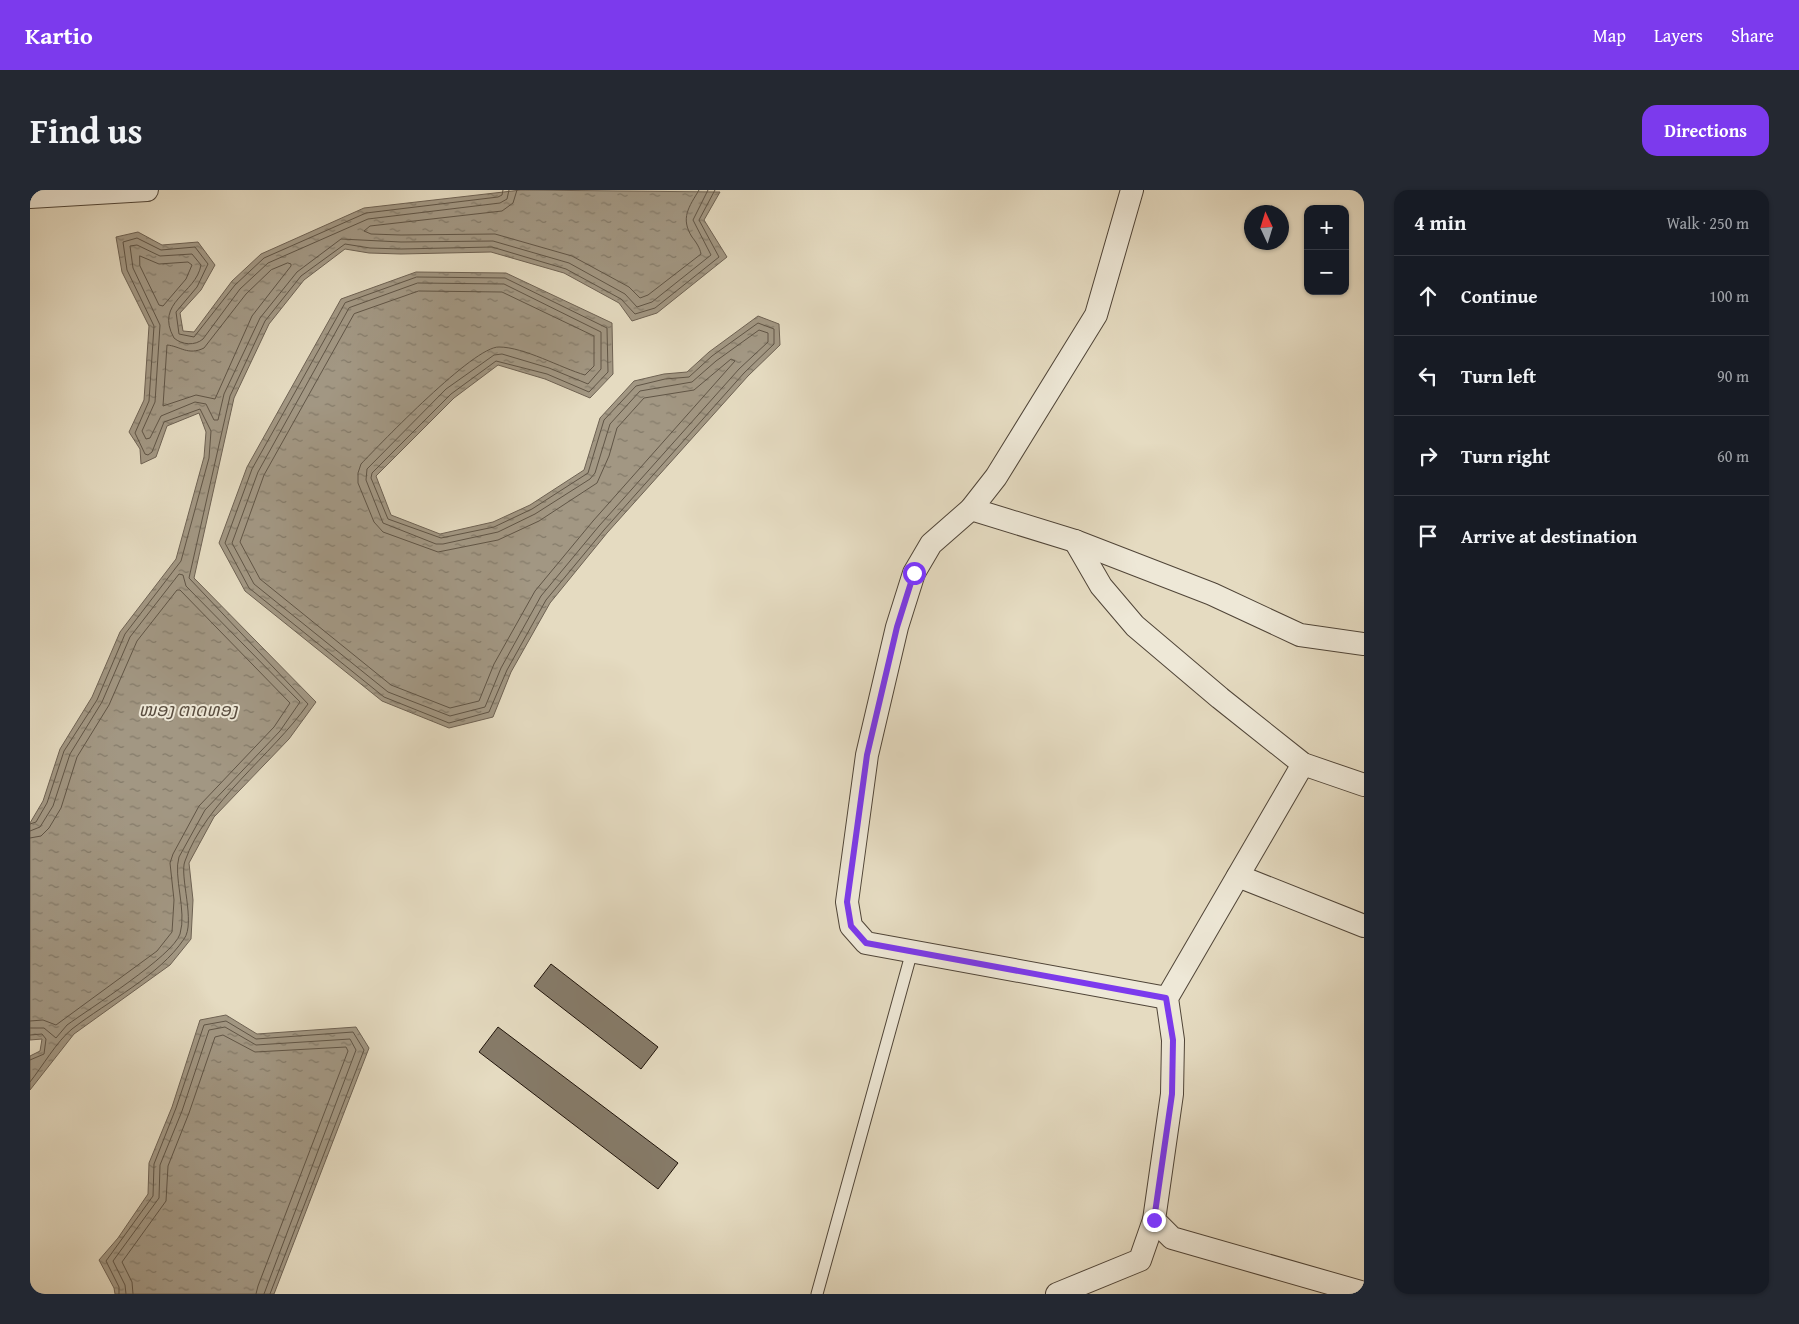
<!DOCTYPE html>
<meta charset="utf-8">
<style>
body{margin:0;font-family:"Gentium Book Plus","Noto Sans Lao",serif;background:#242831;color:#f1f3f6}
.controls{position:absolute;right:15px;top:15px;display:grid;overflow:hidden;border-radius:10px;box-shadow:0 1px 4px #0004}
.controls button{width:45px;height:45px;display:grid;place-items:center;padding:0;border:0;border-bottom:1px solid #363941;background:#171b24;color:#f1f3f6;font:25px sans-serif}
.compass{position:absolute;left:1214px;top:15px;width:45px;height:45px;border-radius:50%;background:#171b24;box-shadow:0 1px 4px #0004;rotate:356deg}
.stop{position:absolute;width:15px;height:15px;margin:-11px;border:4px solid #7c3aed;border-radius:50%;background:#fff}
.stop.end{background:#7c3aed;border-color:#fff;box-shadow:0 1px 5px #0008}
.list{margin:0;padding:0;list-style:none}
h2{display:flex;justify-content:space-between;align-items:center;height:65px;margin:0;padding:0 20px;font-size:21px}
h2 small{font-size:16px;font-weight:400;color:#9ea1a6}
.list li{display:grid;grid-template-columns:32px 1fr auto;gap:15px;align-items:center;box-sizing:border-box;height:80px;padding:0 20px;border-top:1px solid #363941}
.list b{display:block;font-size:19px;white-space:nowrap}
.list em{font-size:16px;font-style:normal;color:#9ea1a6}
.icon{flex:none;width:28px;height:28px;fill:none;stroke:currentColor;stroke-width:2;stroke-linecap:round;stroke-linejoin:round}
.map{position:relative;flex:none;width:1334px;height:1104px;overflow:hidden;border-radius:15px}
header{display:flex;align-items:center;gap:30px;box-sizing:border-box;height:70px;padding:0 25px;background:#7c3aed;color:#fff}
header strong{font-size:24px}
nav{display:flex;gap:28px;margin-inline-start:auto;font-size:18px}
.intro{display:flex;align-items:center;justify-content:space-between;box-sizing:border-box;height:120px;padding:0 30px}
h1{margin:0;font-size:35px}
.button{padding:12px 22px;border-radius:15px;background:#7c3aed;color:#fff;font-size:18px;font-weight:700}
main{display:flex;gap:30px;padding:0 30px}
aside{flex:1;background:#171b24;border-radius:15px;box-shadow:0 1px 4px #0004}
.map>svg:first-child{display:block}
.water{fill:url(#water-ripples);stroke:#6e6253}
.lines{fill:none;stroke-linecap:round;stroke-linejoin:round}
.shore{stroke:#605546;stroke-width:1}
.building{fill:#867b69;stroke:#1f130a}
.service-casing{stroke:#504538;stroke-width:13}
.minor-casing{stroke:#504538;stroke-width:24}
.service{stroke:#eee8d7;stroke-width:11}
.minor{stroke:#eee8d7;stroke-width:22}
.route{stroke:#7c3aed;stroke-width:6}
.labels{text-anchor:middle;dominant-baseline:central;stroke-width:4;stroke-linejoin:round;paint-order:stroke}
.water-label{font-size:18px;font-style:italic;fill:#5a4e40;stroke:#eee8d7}
</style>
<header>
<strong>Kartio</strong>
<nav><a>Map</a><a>Layers</a><a>Share</a></nav>
</header>
<div class="intro"><h1>Find us</h1><a class="button">Directions</a></div>
<main>
<div class="map">
<svg width="1334" height="1104" viewBox="0 0 1334 1104">
<defs>
<pattern id="water-ripples" width="26" height="14" patternUnits="userSpaceOnUse" patternTransform="scale(1.25)"><rect width="26" height="14" fill="#a29783"/><path d="M2 4q2-2 4 0t4 0M15 11q2-2 4 0t4 0" fill="none" stroke="#837a69"/></pattern>
</defs>
<rect width="100%" height="100%" fill="#e5dbc1"/>
<filter id="stains"><feTurbulence type="fractalNoise" baseFrequency=".004" numOctaves="4"/><feColorMatrix values="0 0 0 0 .2 0 0 0 0 .09 0 0 0 0 .02 0 0 0 .5 -.17"/></filter>
<radialGradient id="worn" r=".72"><stop offset=".6" stop-color="#630" stop-opacity="0"/><stop offset="1" stop-color="#630" stop-opacity=".3"/></radialGradient>
<g class="water">
<polygon points="491,0 690,2 674,30 697,67 627,123 602,131 589,113 534,83 461,62 371,64 339,63 315,59 274,90 239,134 204,208 164,388 286,512 259,549 184,627 159,673 163,710 161,749 140,775 44,844 0,900 0,866 10,861 12,849 0,850 0,633 13,611 30,559 62,507 90,442 146,369 174,267 176,242 169,223 137,236 126,267 111,274 110,259 99,242 114,210 119,136 92,82 86,47 108,42 132,55 168,52 185,75 171,100 150,123 153,141 164,142 202,91 231,64 334,18"/>
<polygon points="386,82 476,83 582,133 583,184 560,208 515,189 468,175 424,208 346,286 361,325 410,344 463,332 500,315 554,280 570,228 604,191 634,184 657,182 679,162 728,126 749,134 750,155 718,186 577,343 520,413 481,482 463,527 419,538 352,511 215,401 189,353 217,277 311,109"/>
<polygon points="196,825 227,844 326,837 339,858 244,1104 85,1104 84,1098 69,1070 88,1048 118,1004 119,973 142,917 170,830"/>
</g>
<g class="lines">
<g class="shore">
<path d="M479 0 477 9 470 13 338 29 238 73 210 99 173 149C165 156 152 155 144 148 124 112 166 104 171 75L162 64 130 66 107 55 100 56 103 78 130 135 125 212 112 241 116 249 120 248 131 226 165 212 176 214 184 230H188L194 204 230 128 267 82 311 49 371 52 463 51 539 73 595 104 607 117 622 112 681 65 663 30 678 0"/>
<path d="M487 0 483 13 472 21 340 36 334 41 341 44 371 45 465 44 542 66 599 97 610 108 618 105 671 64C670 58 666 52 662 47 650 28 659 17 669 0"/>
<polygon points="110,66 129,74 158,72 162,75 156,89 133,116 129,115 110,76"/>
<path d="M258 73 261 74V76L222 126 185 209 166 205 133 216 137 155C150 156 158 166 174 158L216 104 241 80Z"/>
<polygon points="387,87 475,88 577,138 578,182 559,202 517,184 466,171 421,204 342,283 341,288 358,329 411,348 464,337 502,319 558,283 574,230 606,196 635,189 659,187 682,166 728,133 744,139 744,154 714,183 574,340 516,410 477,480 459,522 419,533 354,507 219,398 195,353 222,279 315,113"/>
<polygon points="388,93 474,94 571,142 571,179 558,194 519,178 472,164 464,165 416,199 337,279 336,290 353,333 406,354 413,354 468,342 505,324 560,289 565,283 580,234 610,201 662,192 686,171 729,140 738,143 738,152 709,179 569,336 511,406 471,478 455,517 420,526 358,502 224,394 202,353 228,282 319,118"/>
<path d="M389 101 472 102 564 146V176L555 185C531 178 494 157 469 157 444 156 351 253 331 274L328 283V293L344 332 353 342 408 362 468 350 509 331 567 293 579 266 587 238 614 208 664 200 701 169 705 171 563 331 505 401 464 474 449 511 420 518 361 495 230 389 210 352 234 285 324 124Z"/>
<polyline points="0,634 6,632 17,613 34,561 67,510 95,444 151,371 179,268 181,241 170,219 134,232 122,262 118,265 115,264 105,243 119,211 124,136 97,80 93,52 107,48 131,60 165,57 178,74 167,97 146,122 149,144 164,147 205,95 234,68 336,23 468,7 472,5 473,0"/>
<path d="M0 641 10 637 23 616 40 564 72 512 100 447 149 384 153 385 156 396 270 512 250 541 175 620 149 667C143 686 157 721 150 744 143 766 59 819 37 835L26 848 14 838H0"/>
<polyline points="0,648 11,646 19,638 31,618 47,567 79,515 107,451 147,400 150,400 260,513 244,537 169,616 143,664 140,673 144,710 142,742 127,761 26,835 13,830 0,831"/>
<polyline points="0,845 12,844 16,849 14,864 0,870"/>
<path d="M0 892C12 877 27 851 42 839 78 811 129 786 154 749 166 733 149 685 155 671 175 613 242 565 278 514L159 388 200 206 235 131 271 86 315 54 340 58 371 59 462 57 536 79 591 109 605 124 625 118 689 67 669 30 685 0"/>
<polyline points="89,1104 89,1097 76,1071 123,1006 124,974 146,918 174,835 196,831 226,849 323,842 334,860 240,1104"/>
<polyline points="96,1104 95,1095 83,1071 129,1008 130,975 152,921 179,840 195,837 226,855 320,849 326,860 234,1104"/>
<polyline points="103,1104 102,1092 92,1072 136,1011 138,976 159,923 185,847 193,845 225,862 316,857 318,861 228,1096 226,1104"/>
</g>
</g>
<g class="building">
<polygon points="521,774 628,857 611,879 504,796"/>
<polygon points="468,837 648,973 628,999 449,862"/>
</g>
<g class="lines">
<g class="service-casing">
<polyline id="service" points="787,1104 882,761"/>
</g>
<g class="minor-casing">
<g id="minor">
<polyline points="1102,0 1066,125 966,287 941,319 901,354 884,383 867,437 837,565 817,712 821,736 836,753 1137,808"/>
<polyline points="0,7 117,0"/>
<polyline points="941,319 1045,351 1182,404 1270,445 1334,454"/>
<polyline points="1045,351 1071,396 1105,436 1190,508 1273,574 1334,595"/>
<polyline points="1273,574 1137,808 1143,850 1142,904 1124,1030 1142,1048 1334,1103"/>
<polyline points="1208,686 1334,736"/>
<polyline points="1027,1104 1110,1070 1124,1030"/>
</g>
</g>
<use href="#service" class="service"/>
<use href="#minor" class="minor"/>
</g>
<g class="lines">
<polyline class="route" points="884,383 867,437 837,565 817,712 821,736 836,753 1136,808 1143,850 1142,904 1124,1030"/>
</g>
<g class="labels">
<g class="water-label">
<text x="158" y="519">ໜອງ ຕາດທອງ</text>
</g>
</g>
<rect width="100%" height="100%" filter="url(#stains)"/>
<rect width="100%" height="100%" fill="url(#worn)"/>
</svg>
<div class="controls">
<button>+</button>
<button>−</button>
</div>
<svg class="compass" viewBox="-18 -18 36 36"><path d="M0-13l5 13h-10z" fill="#e53935"/><path d="M0 13l5-13h-10z" fill="#9ea1a6"/></svg>
<div class="stop" style="left:884px;top:383px"></div>
<div class="stop end" style="left:1124px;top:1030px"></div>
</div>
<aside>
<h2>4 min<small>Walk · 250 m</small></h2>
<ul class="list">
<li><svg class="icon" aria-label="ahead" viewBox="0 0 24 24"><path d="M12 20V5M6 11l6-6 6 6"/></svg><div><b>Continue</b></div><em>100 m</em></li>
<li><svg class="icon" aria-label="left" viewBox="0 0 24 24"><path d="M17 20v-9H6M10 6l-5 5 5 5"/></svg><div><b>Turn left</b></div><em>90 m</em></li>
<li><svg class="icon" aria-label="right" viewBox="0 0 24 24"><path d="M7 20v-9h11M14 6l5 5-5 5"/></svg><div><b>Turn right</b></div><em>60 m</em></li>
<li><svg class="icon" aria-label="arrive" viewBox="0 0 24 24"><path d="M6 21V4h12l-3 4 3 4H6"/></svg><div><b>Arrive at destination</b></div></li>
</ul>
</aside>
</main>
